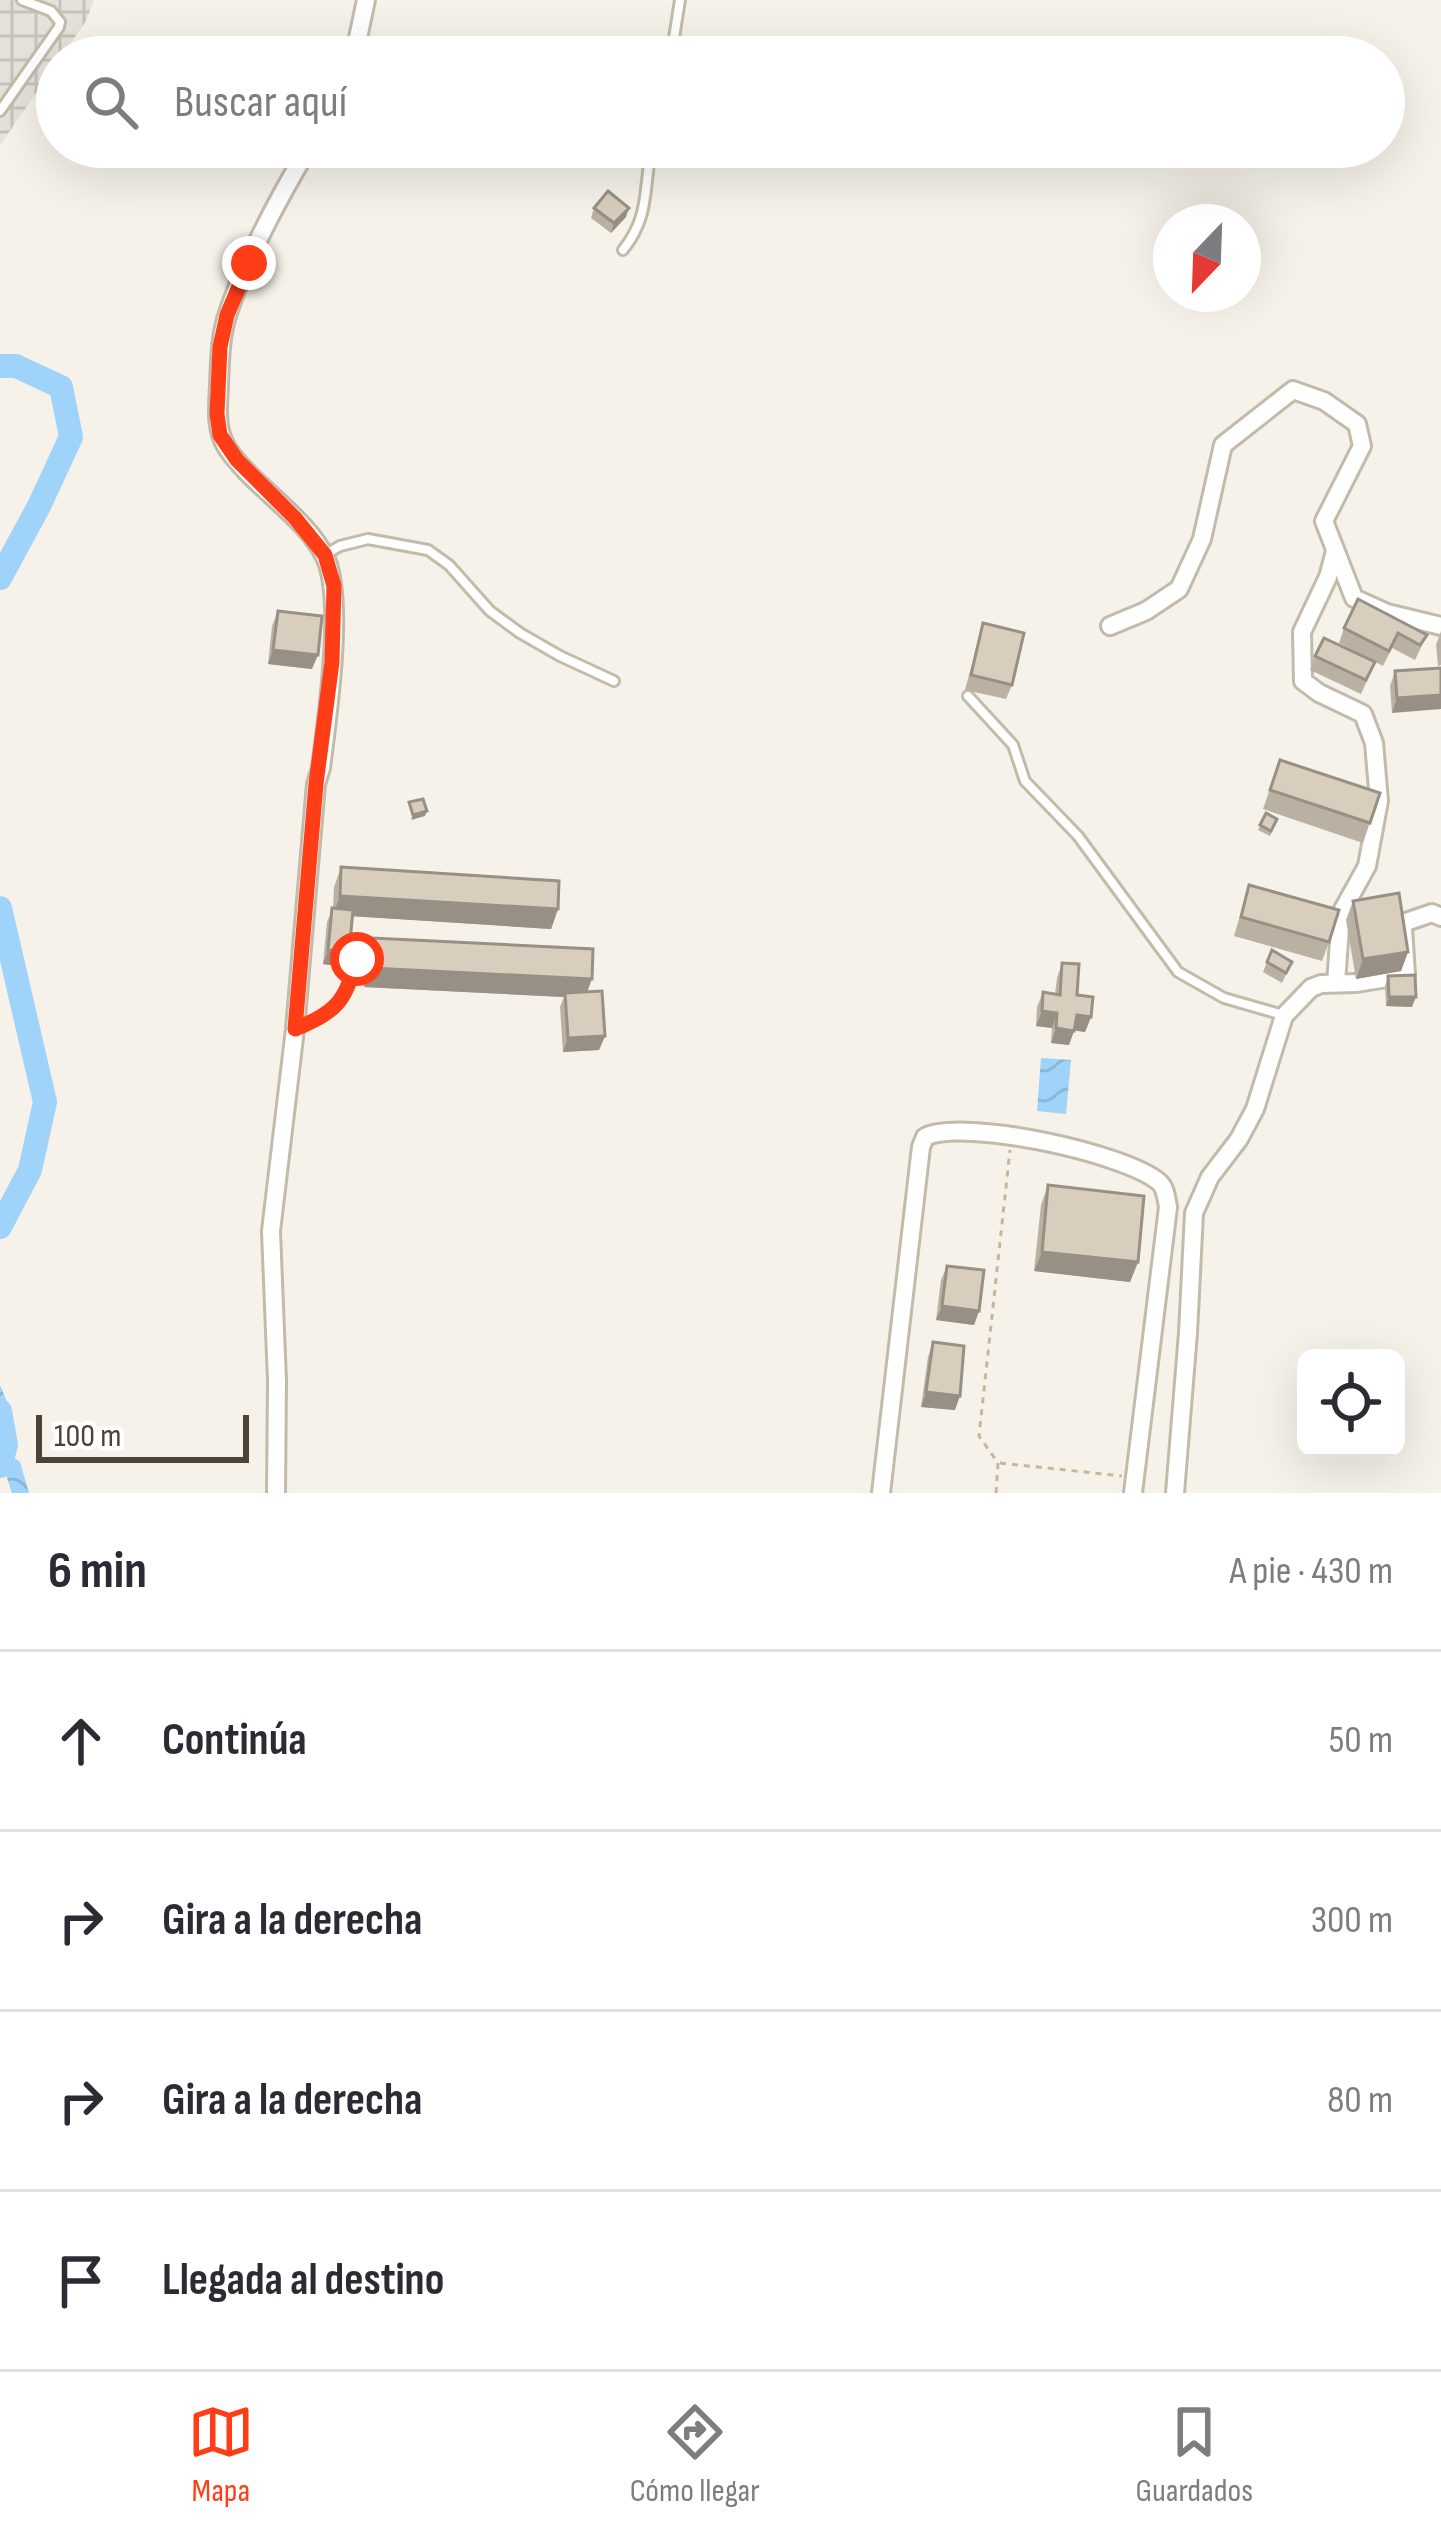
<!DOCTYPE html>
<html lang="es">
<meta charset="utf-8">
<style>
body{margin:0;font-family:"Sofia Sans Condensed",sans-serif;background:#f7f7f7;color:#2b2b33}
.controls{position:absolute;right:36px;bottom:36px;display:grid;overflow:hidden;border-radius:18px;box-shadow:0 12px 48px #0002}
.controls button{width:108px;height:108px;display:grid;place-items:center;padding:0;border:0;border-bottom:3px solid #e1e1e2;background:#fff;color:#2b2b33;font:60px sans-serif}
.compass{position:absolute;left:1153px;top:204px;width:108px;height:108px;border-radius:50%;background:#fff;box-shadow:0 12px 48px #0002;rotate:203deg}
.scale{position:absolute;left:36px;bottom:30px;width:213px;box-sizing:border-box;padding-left:12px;border:6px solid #4b4336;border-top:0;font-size:33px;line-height:42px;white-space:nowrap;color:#4b4336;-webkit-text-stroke:9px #fff;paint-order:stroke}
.stop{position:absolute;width:36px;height:36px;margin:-27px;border:9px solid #ff3d17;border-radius:50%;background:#fff}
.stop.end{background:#ff3d17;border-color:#fff;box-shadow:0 3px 12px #0008}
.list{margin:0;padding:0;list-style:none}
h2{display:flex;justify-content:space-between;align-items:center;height:156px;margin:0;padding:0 48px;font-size:51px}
h2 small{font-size:39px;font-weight:400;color:#7c7c81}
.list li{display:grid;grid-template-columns:78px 1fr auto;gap:36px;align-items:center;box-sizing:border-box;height:180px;padding:0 48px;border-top:3px solid #e1e1e2}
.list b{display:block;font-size:45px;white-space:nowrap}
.list em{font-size:39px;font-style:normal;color:#7c7c81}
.icon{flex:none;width:66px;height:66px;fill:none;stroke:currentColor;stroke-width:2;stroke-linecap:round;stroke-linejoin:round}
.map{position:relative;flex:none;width:1441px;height:1493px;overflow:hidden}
.search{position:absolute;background:#fff;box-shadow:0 12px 48px #0002;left:36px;right:36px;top:36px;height:132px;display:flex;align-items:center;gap:30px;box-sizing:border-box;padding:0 42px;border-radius:66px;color:#7c7c81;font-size:45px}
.sheet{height:876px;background:#fff}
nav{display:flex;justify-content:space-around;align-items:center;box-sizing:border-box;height:168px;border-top:3px solid #e1e1e2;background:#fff;font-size:33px;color:#7c7c81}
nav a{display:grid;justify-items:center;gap:6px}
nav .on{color:#ff3d17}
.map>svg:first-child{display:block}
.industrial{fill:url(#industrial-grid)}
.water{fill:url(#water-waves)}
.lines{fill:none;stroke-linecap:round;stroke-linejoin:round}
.river{stroke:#9fd3f9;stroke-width:24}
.lane-casing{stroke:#c3bbaa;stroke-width:14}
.street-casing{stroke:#c3bbaa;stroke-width:22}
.path{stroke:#c6b799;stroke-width:3;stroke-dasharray:6 6;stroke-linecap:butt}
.lane{stroke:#fff;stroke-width:8}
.street{stroke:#fff;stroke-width:16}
.wall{fill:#bbb1a3}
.shaded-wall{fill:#989084}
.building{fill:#d9cebd;stroke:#989084;stroke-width:3}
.route{stroke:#ff3d17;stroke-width:15}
</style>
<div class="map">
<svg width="1441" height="1493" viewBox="0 0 1441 1493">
<defs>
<pattern id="industrial-grid" width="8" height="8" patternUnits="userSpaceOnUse" patternTransform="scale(3)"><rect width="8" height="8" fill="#e6e1da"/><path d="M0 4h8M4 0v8" fill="none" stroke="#c7c2bc"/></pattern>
<pattern id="water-waves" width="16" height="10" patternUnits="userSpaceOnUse" patternTransform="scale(3)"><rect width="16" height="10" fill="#9fd3f9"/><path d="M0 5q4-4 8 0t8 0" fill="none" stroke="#8ab6d6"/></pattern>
</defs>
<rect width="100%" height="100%" fill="#f6f2e9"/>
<polygon class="industrial" points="0,0 94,0 86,21 61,57 57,57 57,63 0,145"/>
<g class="water">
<polygon points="1041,1058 1071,1060 1066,1114 1037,1111"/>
<polygon points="0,1385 10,1409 9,1454 20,1462 29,1493 12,1493 0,1457"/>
</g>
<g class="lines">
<g class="river">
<polyline points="0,366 16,366 61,387 71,437 39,506 0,578"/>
<polyline points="0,908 45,1102 30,1170 0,1227"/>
<polyline points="0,1411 6,1445 0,1466"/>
</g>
<g class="lane-casing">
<g id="lane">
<polyline points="671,57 680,0"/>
<polyline points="0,111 59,27 60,22 51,11 22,0"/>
<path d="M623 250C651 215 643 187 652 147"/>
<polyline points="326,554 340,546 368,539 428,550 449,565 490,611 520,633 560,656 614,681"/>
<polyline points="968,696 1013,745 1025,781 1078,836 1178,972 1224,998 1283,1015"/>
<path d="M296 1029C353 1005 343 995 363 942"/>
</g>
</g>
<g class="street-casing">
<g id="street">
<polyline points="354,57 366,0"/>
<polyline points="1335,551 1328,577 1302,632 1303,681 1319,693 1363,714 1374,743 1379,801 1367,866 1341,913 1336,983"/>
<polyline points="1110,626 1146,611 1179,589 1202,539 1223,445 1293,390 1324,401 1357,424 1362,446 1324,521 1354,598 1387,613 1441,626"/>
<path d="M276 1493 277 1381 271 1231 295 1029 316 784 321 768C327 719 345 599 325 557 306 517 253 487 227 448 215 429 218 407 219 385 220 361 220 336 228 313 247 256 278 199 309 147"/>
<path d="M881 1493 921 1147 925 1137C963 1118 1125 1153 1159 1182 1166 1188 1166 1198 1168 1207L1133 1493"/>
<polyline points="1175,1493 1188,1333 1194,1213 1210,1177 1239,1139 1255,1109 1284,1016 1311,988 1321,984 1356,983 1406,975 1403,927 1406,922 1432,913 1441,917"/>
</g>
</g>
<g class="path">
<polyline points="1000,1463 1122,1476"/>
<polyline points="996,1493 998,1463 979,1436 1010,1150"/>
</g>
<use href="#lane" class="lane"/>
<use href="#street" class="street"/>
</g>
<g class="wall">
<polygon points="594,208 626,217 611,233 591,218"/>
<polygon points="278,611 312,669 268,664 272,626"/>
<polygon points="983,623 1012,685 1006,699 965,690"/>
<polygon points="1344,628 1427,635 1415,660 1392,648 1383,666 1339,643"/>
<polygon points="1441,631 1441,665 1438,666 1436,645"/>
<polygon points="1315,656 1369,676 1361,694 1310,670"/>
<polygon points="1441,668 1392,713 1390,686 1395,671"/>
<polygon points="1280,760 1380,793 1363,843 1263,809"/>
<polygon points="1266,813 1277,819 1270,836 1258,830"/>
<polygon points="341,867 558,909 551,929 353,916 349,952 344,967 323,964 327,922 333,908 334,887"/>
<polygon points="1249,885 1329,942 1322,961 1234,936"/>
<polygon points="1353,901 1408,952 1401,971 1356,979 1346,920"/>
<polygon points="372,938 587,992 605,1036 599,1050 563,1052 560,1007 564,997 364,987 365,957"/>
<polygon points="1267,962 1292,962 1282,983 1263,972"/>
<polygon points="1062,963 1077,995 1091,1017 1085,1032 1074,1030 1069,1045 1051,1043 1052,1028 1036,1026 1037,1007 1043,992 1055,994 1057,978"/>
<polygon points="1388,976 1412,1007 1386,1006 1385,986"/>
<polygon points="1048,1185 1138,1262 1130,1282 1034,1271 1041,1205"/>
<polygon points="947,1266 979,1311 974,1325 936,1320 941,1280"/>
<polygon points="933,1342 955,1410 921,1407 928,1357"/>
</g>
<g class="shaded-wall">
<polygon points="629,208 626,217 611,233 614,223"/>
<polygon points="273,650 318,655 312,669 268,664"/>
<polygon points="1441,695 1441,709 1392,713 1397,698"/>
<polygon points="427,811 425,816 411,820 413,815"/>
<polygon points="340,896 558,909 551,929 333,915"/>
<polygon points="328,950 349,952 344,967 323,964"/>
<polygon points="1408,952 1401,971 1356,979 1363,959"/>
<polygon points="371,968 592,979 585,998 565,993 564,997 364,987"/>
<polygon points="1389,997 1416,997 1412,1007 1386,1006"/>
<polygon points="1042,1011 1057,1013 1052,1028 1036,1026"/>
<polygon points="1077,1015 1091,1017 1085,1032 1071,1030"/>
<polygon points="1056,1028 1074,1031 1069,1045 1051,1043"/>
<polygon points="605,1036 599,1050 563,1052 568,1038"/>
<polygon points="1042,1252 1138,1262 1130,1282 1034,1271"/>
<polygon points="942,1306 979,1311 974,1325 936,1320"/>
<polygon points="926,1392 960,1396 955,1410 921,1407"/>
</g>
<g class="building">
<polygon points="608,191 629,208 614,223 594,208"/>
<polygon points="1358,599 1427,635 1420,645 1398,633 1389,651 1344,628"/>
<polygon points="278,611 322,616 318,655 273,650"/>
<polygon points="983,623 1024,633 1012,685 971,675"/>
<polygon points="1324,638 1375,662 1366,680 1315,656"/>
<polygon points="1441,668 1441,695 1397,698 1395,671"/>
<polygon points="1280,760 1380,793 1370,823 1270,790"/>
<polygon points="423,799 427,811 413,815 409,802"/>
<polygon points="1266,813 1277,819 1271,831 1260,825"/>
<polygon points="341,867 559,881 558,909 340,896"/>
<polygon points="1249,885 1339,910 1329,942 1241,917"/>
<polygon points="1399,893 1408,952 1363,959 1353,901"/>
<polygon points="332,908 353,910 349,952 328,950"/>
<polygon points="372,938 593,949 592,979 371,968"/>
<polygon points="1272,950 1292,962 1286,973 1267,962"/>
<polygon points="1062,963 1079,964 1077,995 1093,997 1091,1017 1077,1015 1074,1031 1056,1028 1057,1013 1042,1011 1043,992 1060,995"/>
<polygon points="1415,975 1416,997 1389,997 1388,976"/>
<polygon points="602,991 605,1036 568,1038 565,993"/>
<polygon points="1048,1185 1144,1196 1138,1262 1042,1252"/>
<polygon points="947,1266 984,1270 979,1311 942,1306"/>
<polygon points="933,1342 964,1346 960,1396 926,1392"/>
</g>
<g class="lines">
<path class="route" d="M249 263 227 315 220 347 217 414 220 435 237 460 295 518 325 555 334 586 332 662 316 784 295 1029C337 1011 344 1003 357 959"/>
</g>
</svg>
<div class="controls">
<button><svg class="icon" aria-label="locate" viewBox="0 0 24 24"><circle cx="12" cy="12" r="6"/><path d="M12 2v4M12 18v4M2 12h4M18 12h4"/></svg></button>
</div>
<svg class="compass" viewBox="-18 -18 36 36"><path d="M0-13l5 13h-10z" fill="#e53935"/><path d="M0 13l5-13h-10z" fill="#7c7c81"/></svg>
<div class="scale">100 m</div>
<div class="stop" style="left:357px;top:959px"></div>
<div class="stop end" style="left:249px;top:263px"></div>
<div class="search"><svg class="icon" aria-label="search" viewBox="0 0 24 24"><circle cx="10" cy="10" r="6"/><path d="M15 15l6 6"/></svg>Buscar aquí</div>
</div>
<section class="sheet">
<h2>6 min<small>A pie · 430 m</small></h2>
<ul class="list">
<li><svg class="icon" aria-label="ahead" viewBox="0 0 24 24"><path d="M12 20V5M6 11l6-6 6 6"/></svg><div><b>Continúa</b></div><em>50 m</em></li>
<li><svg class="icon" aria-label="right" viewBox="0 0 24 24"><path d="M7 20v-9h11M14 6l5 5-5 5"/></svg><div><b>Gira a la derecha</b></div><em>300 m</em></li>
<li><svg class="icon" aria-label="right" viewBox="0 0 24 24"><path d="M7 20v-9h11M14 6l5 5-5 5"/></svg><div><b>Gira a la derecha</b></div><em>80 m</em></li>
<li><svg class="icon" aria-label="arrive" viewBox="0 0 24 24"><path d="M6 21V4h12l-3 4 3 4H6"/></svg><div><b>Llegada al destino</b></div></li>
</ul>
</section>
<nav>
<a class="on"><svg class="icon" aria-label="map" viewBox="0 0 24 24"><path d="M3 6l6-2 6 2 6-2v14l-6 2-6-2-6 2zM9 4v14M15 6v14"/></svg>Mapa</a>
<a><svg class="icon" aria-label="directions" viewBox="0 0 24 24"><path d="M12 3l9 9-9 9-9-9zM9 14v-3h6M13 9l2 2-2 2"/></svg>Cómo llegar</a>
<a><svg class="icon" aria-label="saved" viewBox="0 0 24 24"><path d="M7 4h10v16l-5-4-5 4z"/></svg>Guardados</a>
</nav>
